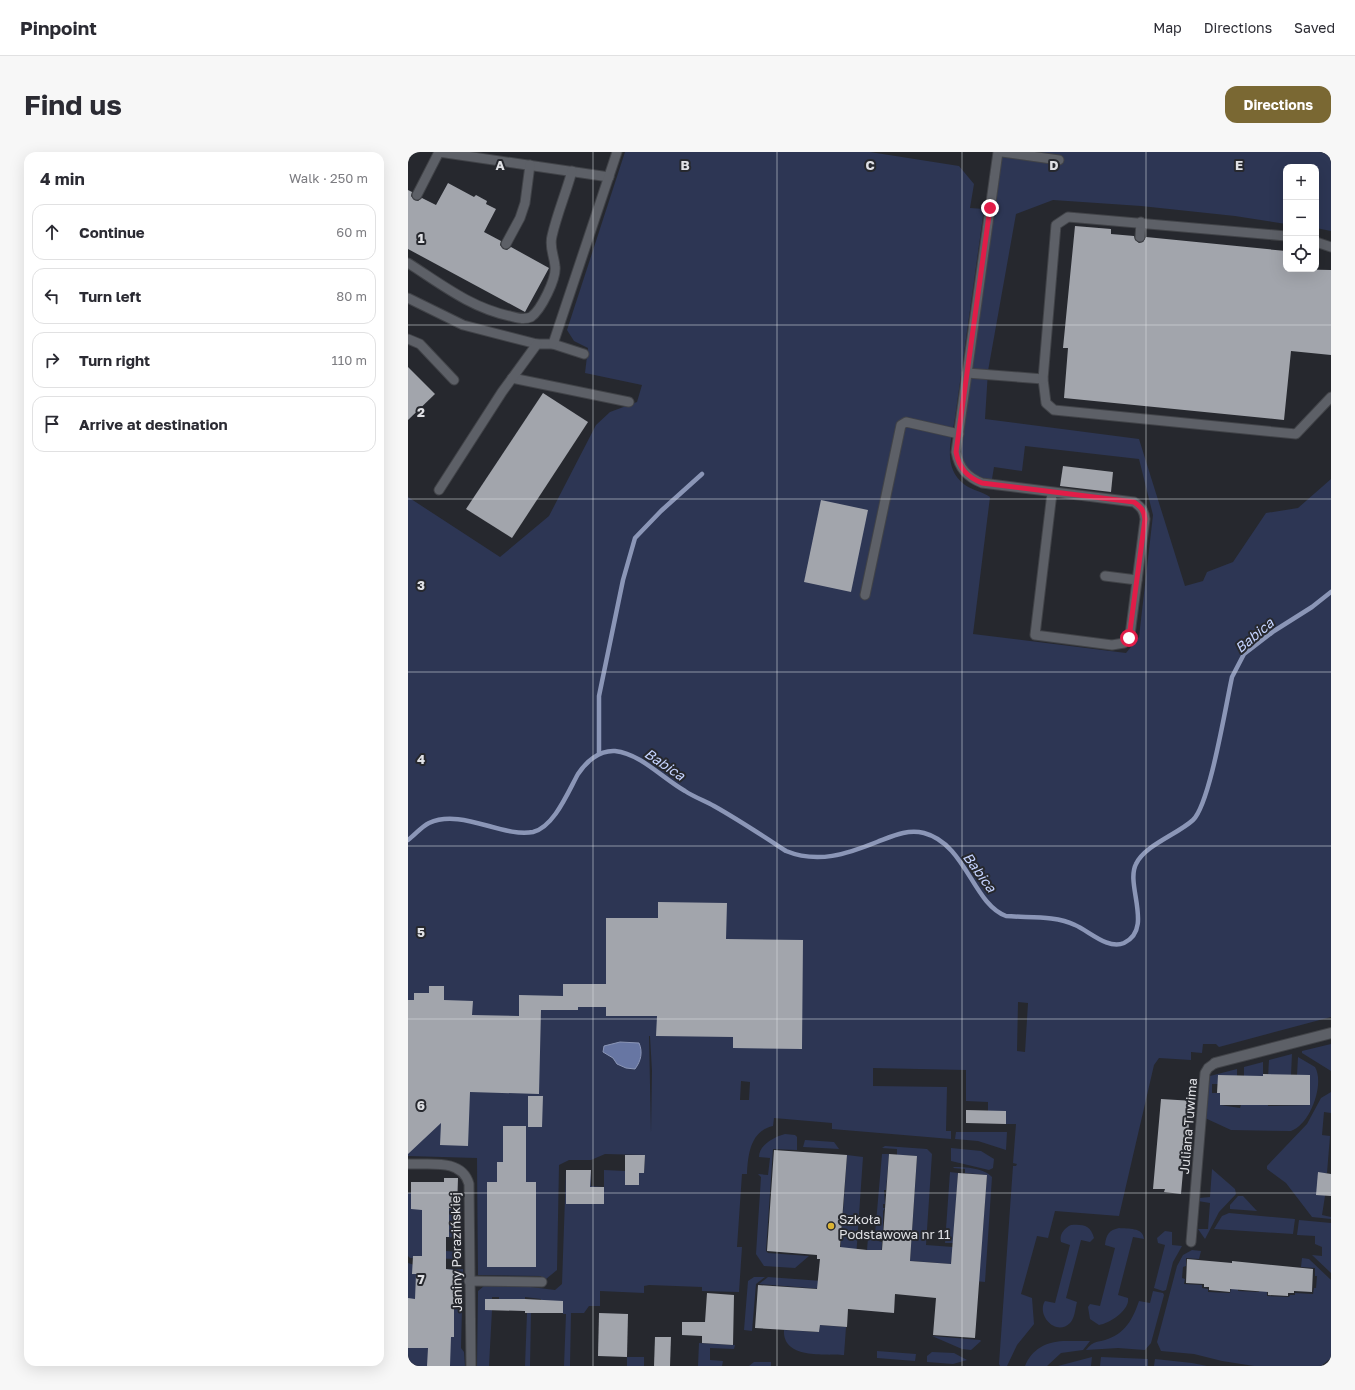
<!DOCTYPE html>
<meta charset="utf-8">
<style>
body{margin:0;font-family:"Golos Text",sans-serif;background:#f7f7f7;color:#2b2b33}
.controls{position:absolute;right:12px;top:12px;display:grid;overflow:hidden;border-radius:8px;box-shadow:0 4px 16px #0002}
.controls button{width:36px;height:36px;display:grid;place-items:center;padding:0;border:0;border-bottom:1px solid #e1e1e2;background:#fff;color:#2b2b33;font:20px sans-serif}
.stop{position:absolute;width:12px;height:12px;margin:-9px;border:3px solid #e11d48;border-radius:50%;background:#fff}
.stop.end{background:#e11d48;border-color:#fff;box-shadow:0 1px 4px #0008}
.list{margin:0;padding:0;list-style:none}
h2{display:flex;justify-content:space-between;align-items:center;height:52px;margin:0;padding:0 16px;font-size:17px}
h2 small{font-size:13px;font-weight:400;color:#7c7c81}
.list li{display:grid;grid-template-columns:26px 1fr auto;gap:12px;align-items:center;box-sizing:border-box;height:56px;margin:0 8px 8px;padding:0 8px;border:1px solid #e1e1e2;border-radius:12px}
.list b{display:block;font-size:15px;white-space:nowrap}
.list em{font-size:13px;font-style:normal;color:#7c7c81}
.icon{flex:none;width:22px;height:22px;fill:none;stroke:currentColor;stroke-width:2;stroke-linecap:round;stroke-linejoin:round}
.map{position:relative;flex:none;width:923px;height:1214px;overflow:hidden;border-radius:12px}
header{display:flex;align-items:center;gap:24px;box-sizing:border-box;height:56px;padding:0 20px;background:#fff;border-bottom:1px solid #e1e1e2}
header strong{font-size:19px}
nav{display:flex;gap:22px;margin-inline-start:auto;font-size:14px}
.intro{display:flex;align-items:center;justify-content:space-between;box-sizing:border-box;height:96px;padding:0 24px}
h1{margin:0;font-size:28px}
.button{padding:10px 18px;border-radius:12px;background:#7a6833;color:#fff;font-size:14px;font-weight:700}
main{display:flex;gap:24px;padding:0 24px}
aside{flex:1;background:#fff;border-radius:12px;box-shadow:0 4px 16px #0002}
.map>svg:first-child{display:block}
.green{fill:#2d3654;fill-rule:evenodd}
.water{fill:#6776a3;stroke:#8b96b7}
.lines{fill:none;stroke-linecap:round;stroke-linejoin:round}
.stream{stroke:#8b96b7;stroke-width:4.5}
.building{fill:#a2a5ac}
.service-casing{stroke:#414348;stroke-width:11}
.minor-casing{stroke:#414348;stroke-width:12}
.service{stroke:#5d6067;stroke-width:9}
.minor{stroke:#5d6067;stroke-width:10}
.route{stroke:#e11d48;stroke-width:5}
.grid{fill:none;stroke:#e0e1e5;stroke-width:1;stroke-opacity:0.55}
.poi-dot{fill:#dbb333;stroke:#26282e;stroke-width:1.5}
.labels{text-anchor:middle;dominant-baseline:central;stroke-width:4;stroke-linejoin:round;paint-order:stroke}
.street-label{font-size:13px;fill:#e0e1e5;stroke:#26282e}
.poi-label{font-size:13px;fill:#e0e1e5;stroke:#26282e;text-anchor:start}
.water-label{font-size:14px;font-style:italic;fill:#c5d3fe;stroke:#26282e}
.grid-label{font-size:13px;text-anchor:middle;font-weight:bold;fill:#e0e1e5;stroke:#26282e;stroke-width:4;stroke-linejoin:round;paint-order:stroke}
</style>
<header>
<strong>Pinpoint</strong>
<nav><a>Map</a><a>Directions</a><a>Saved</a></nav>
</header>
<div class="intro"><h1>Find us</h1><a class="button">Directions</a></div>
<main>
<aside>
<h2>4 min<small>Walk · 250 m</small></h2>
<ul class="list">
<li><svg class="icon" aria-label="ahead" viewBox="0 0 24 24"><path d="M12 20V5M6 11l6-6 6 6"/></svg><div><b>Continue</b></div><em>60 m</em></li>
<li><svg class="icon" aria-label="left" viewBox="0 0 24 24"><path d="M17 20v-9H6M10 6l-5 5 5 5"/></svg><div><b>Turn left</b></div><em>80 m</em></li>
<li><svg class="icon" aria-label="right" viewBox="0 0 24 24"><path d="M7 20v-9h11M14 6l5 5-5 5"/></svg><div><b>Turn right</b></div><em>110 m</em></li>
<li><svg class="icon" aria-label="arrive" viewBox="0 0 24 24"><path d="M6 21V4h12l-3 4 3 4H6"/></svg><div><b>Arrive at destination</b></div></li>
</ul>
</aside>
<div class="map">
<svg width="923" height="1214" viewBox="0 0 923 1214">
<rect width="100%" height="100%" fill="#26282e"/>
<g class="green">
<path d="M217 0H462L551 14 566 32 562 56 576 57 547 266C543 289 534 316 557 333 564 338 575 340 582 345L565 482 718 501 731 485 745 363 731 307 617 294 614 319 586 315 583 333 574 331 550 309 590 0H923V79L908 76V15H878V72L827 64 733 54 645 48 608 62 580 219 577 267 731 287 777 434 795 429 799 420 825 410 858 361 890 356 923 327V865L811 895 808 892H795L794 901 783 900V908L751 906 746 913 711 1064 647 1059 640 1086 629 1084 613 1142 624 1146 626 1172 609 1193 599 1214H592L591 1212 605 1014H608L609 1012 605 1011 608 972H598L580 959V950L558 949V918L465 916V934L539 935 538 979H543V987L424 977V971L366 966 365 974C342 979 340 1003 339 1022H334L329 1095H334L331 1140 294 1139V1135L241 1133 236 1134V1141L192 1139V1154H181L176 1161H163L162 1214H156L158 1162H155V1149H133V1147L117 1145V1159H114V1147L91 1158V1145H84V1149L78 1150V1158H84L81 1214H69L70 1139 76 1134H115L147 1138 154 1132 158 1018H183V1034L196 1035V1018L217 1019V1033H230L231 1021H236L237 1003 197 1002 183 1008H161L151 1013 149 1118 138 1127H134L133 1124 70 1123 69 1006 0 1004V345L92 405 141 364 188 273 202 260 229 250 234 233 177 221 180 196 166 189 159 178ZM610 850 620 851 617 900 609 899ZM242 884 244 919 243 981 241 884ZM333 929 342 930 341 948H332Z"/>
<polygon points="923,892 923,919 894,901 894,899"/>
<polygon points="884,902 883,923 860,925 861,908"/>
<path d="M890 905 907 915C917 932 902 973 883 979L823 978 797 966 802 924 829 917V927L825 924 810 923V932H804V941H812V953L832 956 833 953H854V951H860V954L902 953V923H889Z"/>
<polygon points="855,910 855,925 836,927 836,915"/>
<polygon points="923,940 923,961 916,960 914,983 922,984 919,1021 911,1021 917,1044 914,1063 923,1065 923,1067 904,1065 878,1031 859,1017 859,1014 899,972 913,946"/>
<polygon points="548,980 599,980 598,998 570,989 547,987"/>
<path d="M377 982 387 983 389 985V998L365 997 358 1099 360 1101 401 1104 387 1116 356 1114 348 1102 353 1025 350 1022 360 1023 362 1006 351 1005C351 993 366 985 377 982Z"/>
<polygon points="397,988 426,990 431,997 395,995"/>
<polygon points="477,994 519,997 524,1002 518,1093 545,1095 543,1112 502,1109 509,1004 489,1003 489,997 474,996"/>
<polygon points="543,996 573,999 586,1007 585,1016 581,1018 543,1009"/>
<polygon points="474,1002 481,1002 478,1038 476,1038 477,1052 475,1052 475,1056 477,1056 475,1059 475,1086 471,1086 467,1082"/>
<polygon points="439,1003 455,1005 448,1106 432,1104"/>
<path d="M546 1015C558 1015 576 1016 584 1025L577 1130 557 1128 572 1114 579 1023 557 1021V1017L545 1016Z"/>
<polygon points="804,1017 827,1037 828,1042 811,1060 797,1087 790,1077 800,1077 802,1051 790,1049 791,1046 802,1045"/>
<polygon points="542,1020 550,1021 545,1091 537,1091"/>
<polygon points="0,1041 3,1041 3,1057 54,1057 53,1086 38,1085 38,1099 53,1100 54,1107 2,1106 0,1104"/>
<polygon points="830,1044 835,1044 849,1059 822,1057 822,1053"/>
<polygon points="821,1061 887,1067 885,1082 806,1077 814,1064"/>
<polygon points="891,1068 923,1071 923,1121 904,1103 914,1104 914,1095 907,1092 907,1084 889,1083"/>
<path d="M663 1073C674 1072 683 1073 686 1086L682 1090 673 1088 658 1146 669 1150C667 1157 667 1166 662 1171 648 1185 628 1163 637 1149L647 1151 662 1093 653 1090C651 1083 656 1076 663 1073Z"/>
<path d="M711 1076C720 1077 735 1075 736 1087L725 1085 710 1143 720 1146C722 1158 702 1171 691 1173L682 1167 680 1155 682 1152 692 1154 707 1096 697 1093C698 1083 701 1078 711 1076Z"/>
<polygon points="757,1079 764,1080 764,1093 774,1094 765,1110 758,1138 755,1139 746,1136 757,1093 750,1091 749,1086"/>
<polygon points="460,1086 474,1090 473,1107 461,1106 462,1098 459,1098"/>
<polygon points="784,1098 793,1099 791,1107 778,1106 778,1114 775,1115 774,1126 777,1127 776,1132 794,1133 794,1136 800,1137 800,1140 822,1141 823,1136 830,1137 830,1139 851,1140 851,1138 859,1138 859,1144 881,1145 882,1143 887,1143 887,1141 905,1142 906,1136 908,1136 909,1124 907,1124 907,1116 893,1115 894,1106 901,1107 923,1128 923,1206 913,1214 846,1214 814,1209 786,1202 753,1199 749,1190 769,1114 775,1103"/>
<path d="M0 1111C16 1117 37 1118 55 1117L53 1196 56 1200 57 1214H0Z"/>
<polygon points="346,1125 357,1125 348,1132 344,1179 336,1178 340,1129"/>
<polygon points="360,1125 414,1129 414,1137 351,1132"/>
<path d="M745 1139 755 1141 756 1143 743 1191 737 1198 710 1196 678 1198C686 1189 686 1191 697 1188 717 1182 725 1167 731 1149L742 1151Z"/>
<polygon points="119,1161 123,1161 122,1214 117,1214"/>
<path d="M412 1173 438 1175 436 1203C417 1202 374 1207 376 1178L411 1180Z"/>
<polygon points="524,1184 572,1188 573,1189 563,1198 554,1197"/>
<path d="M655 1189H682L675 1198 653 1201 639 1214H617C624 1197 638 1190 655 1189Z"/>
<polygon points="291,1191 327,1193 326,1197 302,1196 302,1208 315,1209 314,1214 290,1214"/>
<polygon points="469,1199 508,1202 507,1209 469,1206"/>
<polygon points="524,1200 546,1201 559,1208 545,1212 519,1210 519,1204"/>
<rect x="219" y="1205" width="17" height="9"/>
<polygon points="684,1205 683,1214 650,1214"/>
<polygon points="693,1205 740,1207 740,1214 692,1214"/>
<polygon points="747,1207 784,1211 799,1214 746,1214"/>
<polygon points="346,1210 363,1210 363,1214 341,1214"/>
</g>
<path class="water" d="M212 890 231 891C235 900 233 909 227 917L218 916 209 912 205 906 195 900 196 894Z"/>
<g class="lines">
<g class="stream">
<polyline points="191,601 191,544 215,428 227,386 253,359 294,322"/>
<path d="M0 688C7 683 13 675 21 671 53 656 95 686 125 680 146 675 160 640 170 622 178 610 191 598 207 599 233 602 254 626 277 639 286 645 297 649 306 654 331 668 355 684 378 699 410 712 439 702 469 690 485 684 499 677 516 681 558 692 565 752 598 764 620 766 647 763 667 773 681 779 700 798 716 791 746 777 717 733 728 712 737 693 770 682 785 668 802 652 818 552 824 525L836 502 866 479 904 455 923 440"/>
</g>
</g>
<g class="building">
<polygon points="40,31 66,45 68,43 79,49 78,52 88,57 76,80 93,89 92,93 95,97 99,98 103,95 141,116 117,160 0,97 0,38 4,40 3,44 6,48 10,49 14,46 28,53"/>
<polygon points="667,74 703,77 703,82 726,84 727,88 731,91 735,90 738,85 878,99 878,117 923,118 923,203 883,199 876,268 656,246 660,196 655,196"/>
<polygon points="0,215 27,242 0,268"/>
<polygon points="135,241 180,270 104,386 58,357"/>
<polygon points="655,314 705,320 703,340 652,334"/>
<polygon points="413,348 460,358 443,440 396,430"/>
<polygon points="250,750 319,751 318,787 395,788 394,897 325,896 325,885 248,884 249,864 198,864 198,855 170,855 170,858 133,858 131,942 62,940 60,994 32,993 33,971 0,1002 0,848 6,848 6,841 21,841 21,834 36,834 36,848 65,849 64,863 111,864 111,843 155,844 155,832 198,832 198,766 250,766"/>
<polygon points="855,922 902,923 902,953 812,953 812,941 809,941 810,923 855,924"/>
<polygon points="120,944 135,944 134,975 120,975"/>
<polygon points="753,947 786,949 784,969 781,969 780,997 777,997 773,1042 756,1040 757,1037 745,1037"/>
<polygon points="558,958 598,959 598,972 558,971"/>
<polygon points="95,974 118,974 118,1030 128,1030 128,1115 79,1115 79,1030 89,1030 89,1010 95,1010"/>
<polygon points="366,998 439,1003 432,1095 459,1098 474,1098 481,1002 509,1004 502,1109 543,1112 550,1021 579,1023 567,1186 525,1183 528,1146 487,1142 486,1161 440,1157 439,1175 412,1173 411,1180 347,1176 350,1133 409,1137 412,1107 409,1107 409,1103 359,1099"/>
<polygon points="217,1003 237,1003 236,1021 231,1021 231,1033 217,1033"/>
<polygon points="158,1018 183,1018 182,1035 196,1035 196,1052 158,1052"/>
<polygon points="910,1020 923,1022 923,1044 908,1043"/>
<polygon points="36,1026 50,1026 49,1057 41,1056 41,1085 38,1085 38,1117 46,1118 46,1185 43,1185 42,1214 19,1214 20,1196 0,1196 0,1146 7,1147 8,1122 4,1122 5,1104 14,1104 14,1058 3,1057 3,1030 36,1030"/>
<polygon points="779,1107 824,1111 824,1109 905,1117 904,1140 886,1139 886,1141 880,1141 880,1144 860,1143 860,1140 822,1137 822,1140 801,1138 801,1135 796,1135 796,1132 778,1131"/>
<polygon points="299,1141 326,1143 325,1193 294,1191 294,1184 274,1183 274,1170 297,1170"/>
<polygon points="77,1147 117,1147 155,1149 155,1161 117,1161 117,1159 77,1158"/>
<polygon points="191,1161 220,1162 219,1205 190,1204"/>
<polygon points="247,1185 263,1185 262,1214 246,1214"/>
</g>
<g class="lines">
<g class="service-casing">
<g id="service">
<path d="M590 0 548 300C551 316 559 325 574 331L726 350C733 355 736 358 737 367L722 483 716 491 704 493 627 483 644 341"/>
<polyline points="594,0 651,8"/>
<polyline points="9,43 31,0 201,25"/>
<polyline points="732,85 733,70"/>
<polyline points="908,90 923,95"/>
<polyline points="98,92 112,66 117,51 122,13"/>
<path d="M0 111C33 132 63 156 102 164 109 166 116 168 123 165 133 158 149 126 147 114 146 103 141 95 144 84 149 62 158 41 164 19"/>
<polyline points="0,146 55,173 129,192 145,192 176,202"/>
<polyline points="0,187 12,192 46,228"/>
<polyline points="145,192 209,0"/>
<polyline points="559,221 635,227 638,251 646,258 888,282 923,245"/>
<polyline points="104,226 221,250"/>
<polyline points="635,227 648,73 660,65 878,84"/>
<polyline points="31,338 94,240 129,192"/>
<polyline points="697,424 729,428"/>
<polyline points="457,443 493,273 498,270 551,282"/>
<path d="M0 1012C21 1013 54 1006 61 1032L63 1214"/>
<polyline points="783,1090 797,921 800,916 807,911"/>
<polyline points="61,1129 134,1130"/>
</g>
</g>
<g class="minor-casing">
<polyline id="minor" points="807,911 923,881"/>
</g>
<use href="#service" class="service"/>
<use href="#minor" class="minor"/>
</g>
<g class="lines">
<path class="route" d="M582 56 548 300C551 316 559 325 574 331L726 350C733 355 736 358 737 367L721 486"/>
</g>
<path class="grid" d="M185 0V1214M369 0V1214M554 0V1214M738 0V1214M0 173H923M0 347H923M0 520H923M0 694H923M0 867H923M0 1041H923"/>
<circle class="poi-dot" cx="423" cy="1074" r="4"/>
<g class="labels">
<g class="street-label">
<text transform="translate(780 974) rotate(-85)">Juliana Tuwima</text>
<text transform="translate(48 1100) rotate(-91)">Janiny Porazińskiej</text>
</g>
<g class="poi-label">
<text x="431" y="1067">Szkoła<tspan x="431" dy="15">Podstawowa nr 11</tspan></text>
</g>
<g class="water-label">
<text transform="translate(846 483) rotate(-40)">Babica</text>
<text transform="translate(257 612) rotate(34)">Babica</text>
<text transform="translate(572 720) rotate(54)">Babica</text>
</g>
</g>
<g class="grid-label">
<text x="92" y="18">A</text>
<text x="277" y="18">B</text>
<text x="462" y="18">C</text>
<text x="646" y="18">D</text>
<text x="831" y="18">E</text>
<text x="13" y="91">1</text>
<text x="13" y="265">2</text>
<text x="13" y="438">3</text>
<text x="13" y="612">4</text>
<text x="13" y="785">5</text>
<text x="13" y="958">6</text>
<text x="13" y="1132">7</text>
</g>
</svg>
<div class="controls">
<button>+</button>
<button>−</button>
<button><svg class="icon" aria-label="locate" viewBox="0 0 24 24"><circle cx="12" cy="12" r="6"/><path d="M12 2v4M12 18v4M2 12h4M18 12h4"/></svg></button>
</div>
<div class="stop" style="left:721px;top:486px"></div>
<div class="stop end" style="left:582px;top:56px"></div>
</div>
</main>
